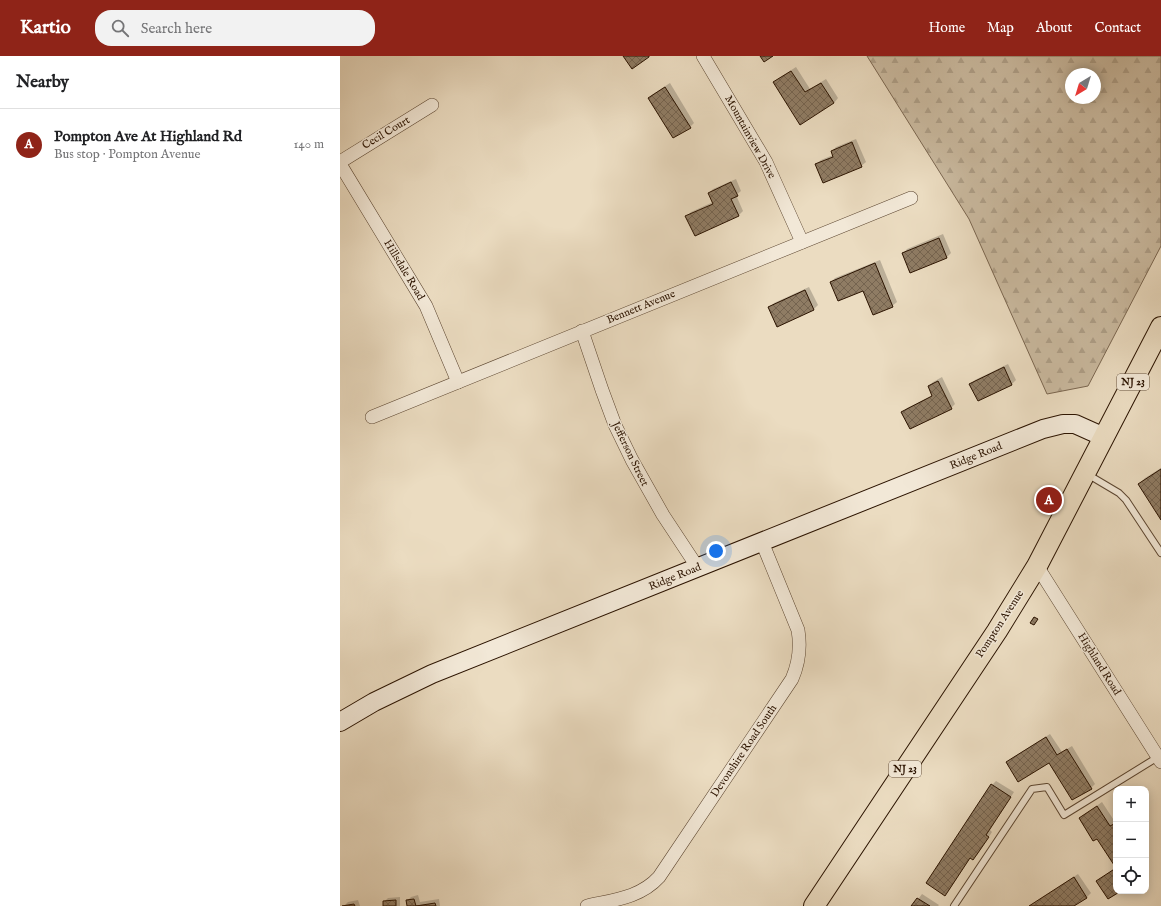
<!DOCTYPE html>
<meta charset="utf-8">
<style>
body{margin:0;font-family:"IM FELL English",serif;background:#f2f2f2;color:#202124}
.controls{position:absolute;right:12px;bottom:12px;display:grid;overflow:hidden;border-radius:8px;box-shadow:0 2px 10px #0003}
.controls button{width:36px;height:36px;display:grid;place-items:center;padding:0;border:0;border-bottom:1px solid #e0e0e0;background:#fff;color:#202124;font:20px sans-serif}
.compass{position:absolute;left:725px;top:12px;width:36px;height:36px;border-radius:50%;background:#fff;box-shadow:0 2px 10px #0003;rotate:218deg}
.you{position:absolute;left:376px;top:495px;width:14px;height:14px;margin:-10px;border:3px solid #fff;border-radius:50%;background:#1a73e8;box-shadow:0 0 0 6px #1a73e833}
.badge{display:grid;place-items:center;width:26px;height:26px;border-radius:50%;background:#8f2418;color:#fff;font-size:13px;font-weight:700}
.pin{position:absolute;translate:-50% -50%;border:2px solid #fff;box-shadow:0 1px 4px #0006}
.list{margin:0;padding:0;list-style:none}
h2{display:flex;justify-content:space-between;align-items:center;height:52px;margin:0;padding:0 16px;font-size:17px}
h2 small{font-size:13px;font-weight:400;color:#757577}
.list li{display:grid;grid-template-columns:26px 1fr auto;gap:12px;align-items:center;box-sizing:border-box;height:72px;padding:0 16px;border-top:1px solid #e0e0e0}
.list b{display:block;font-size:15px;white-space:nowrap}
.list p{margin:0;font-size:13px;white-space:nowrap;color:#757577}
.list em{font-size:13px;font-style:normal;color:#757577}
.icon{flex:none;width:22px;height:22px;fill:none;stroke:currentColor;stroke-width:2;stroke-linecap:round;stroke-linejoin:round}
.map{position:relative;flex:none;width:821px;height:850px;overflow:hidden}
header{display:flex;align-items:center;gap:24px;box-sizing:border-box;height:56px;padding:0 20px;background:#8f2418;color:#fff}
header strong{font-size:19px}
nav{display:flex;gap:22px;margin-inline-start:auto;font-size:14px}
.search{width:280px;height:36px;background:#f2f2f2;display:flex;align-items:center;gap:10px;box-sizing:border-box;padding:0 14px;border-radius:16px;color:#757577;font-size:15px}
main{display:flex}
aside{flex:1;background:#fff}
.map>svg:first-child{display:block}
.forest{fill:url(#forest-firs);stroke:#7a6650;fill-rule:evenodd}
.shadow{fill:#0003}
.building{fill:url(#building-cross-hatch);stroke:#2b1300}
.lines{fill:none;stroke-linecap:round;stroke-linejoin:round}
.lane-casing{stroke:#5b4530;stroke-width:8}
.street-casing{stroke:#5b4530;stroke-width:14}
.secondary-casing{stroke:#2b1300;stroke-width:20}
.primary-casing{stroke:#2b1300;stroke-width:22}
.lane{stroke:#f2e8d7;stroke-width:6}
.street{stroke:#f2e8d7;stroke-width:13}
.secondary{stroke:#f2e8d7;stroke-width:18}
.primary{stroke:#ebdcc1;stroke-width:20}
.labels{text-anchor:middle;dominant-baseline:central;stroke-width:3;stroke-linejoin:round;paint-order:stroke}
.shield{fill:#f2e8d7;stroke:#675340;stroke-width:1}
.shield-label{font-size:10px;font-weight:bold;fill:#2b1300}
.street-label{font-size:11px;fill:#2b1300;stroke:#f2e8d7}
</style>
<header>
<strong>Kartio</strong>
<div class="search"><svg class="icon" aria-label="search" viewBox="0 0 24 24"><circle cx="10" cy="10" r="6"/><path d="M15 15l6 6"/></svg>Search here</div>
<nav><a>Home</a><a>Map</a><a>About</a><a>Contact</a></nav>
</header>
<main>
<aside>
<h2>Nearby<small></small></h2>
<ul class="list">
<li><span class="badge">A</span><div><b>Pompton Ave At Highland Rd</b><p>Bus stop · Pompton Avenue</p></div><em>140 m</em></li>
</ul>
</aside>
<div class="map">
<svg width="821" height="850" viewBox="0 0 821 850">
<defs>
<pattern id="forest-firs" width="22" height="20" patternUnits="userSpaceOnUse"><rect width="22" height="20" fill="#cabaa0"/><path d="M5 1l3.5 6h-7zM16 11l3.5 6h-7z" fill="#ae9f88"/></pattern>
<pattern id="building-cross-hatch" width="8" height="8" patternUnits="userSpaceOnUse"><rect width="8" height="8" fill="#8f7c64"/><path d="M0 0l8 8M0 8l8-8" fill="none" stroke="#756450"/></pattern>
</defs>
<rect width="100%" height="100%" fill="#ebdcc1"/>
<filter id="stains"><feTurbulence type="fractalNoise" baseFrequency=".005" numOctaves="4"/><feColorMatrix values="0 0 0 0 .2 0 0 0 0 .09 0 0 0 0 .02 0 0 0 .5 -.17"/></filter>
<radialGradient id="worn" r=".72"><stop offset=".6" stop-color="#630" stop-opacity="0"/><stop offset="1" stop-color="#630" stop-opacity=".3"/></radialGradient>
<path class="forest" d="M527 0H821V190L748 330 707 338 629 163ZM731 18H755V42H731Z"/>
<g class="shadow">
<polygon points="456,11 470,33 486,23 498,42 494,47 434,26 439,22"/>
<polygon points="330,27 354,67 350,71 309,42 313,38"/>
<polygon points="516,83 526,106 521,110 476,108 481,104 493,99 492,95 496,91"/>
<polygon points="396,123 401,135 396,139 403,155 399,159 355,179 346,161 351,156 373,146 369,137 373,133"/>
<polygon points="603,178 611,197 607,201 571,216 563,198 567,193"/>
<polygon points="540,204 557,246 552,250 523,234 491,226 495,222"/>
<polygon points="469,231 478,249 474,253 438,269 430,251 434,247"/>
<polygon points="668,308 676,324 672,328 638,344 631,328 635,324"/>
<polygon points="602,321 615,348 611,352 563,356 567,352 593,339 589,330 593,326"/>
<polygon points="821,412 821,462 799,428 805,422"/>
<polygon points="710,678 722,696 732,690 755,728 751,732 709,705 668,706 672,702"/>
<polygon points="656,725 674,736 650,774 652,776 638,798 633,803 631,801 609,834 605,838 652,729"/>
<polygon points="762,746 775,766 776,765 776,810 757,781 740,762"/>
<polygon points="776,811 776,835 779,835 769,842 758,825"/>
<polygon points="738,818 751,837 747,841 733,850 690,850"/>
<polygon points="582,838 599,849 598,850 573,850"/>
<polygon points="78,839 80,846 99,843 100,850 68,850 67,845 71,841"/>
<polygon points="60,841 60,850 44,850 44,846 48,842"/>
<polygon points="18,844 20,850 4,850 8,846"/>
</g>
<g class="building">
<polygon points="283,0 309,0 309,1 292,13"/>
<polygon points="420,0 433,0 424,6"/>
<polygon points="451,15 465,36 481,27 494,47 460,69 433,26"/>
<polygon points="325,31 351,72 333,82 308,42"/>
<polygon points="512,86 522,111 483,127 475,108 493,101 491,95"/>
<polygon points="391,126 398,140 391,143 399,160 355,180 345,160 373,148 368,137"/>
<polygon points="599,182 607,202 570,217 562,197"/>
<polygon points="535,207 553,251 533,259 523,235 498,245 490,226"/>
<polygon points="465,234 474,254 437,271 428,251"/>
<polygon points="664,311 672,329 638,345 629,328"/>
<polygon points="598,325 612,353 570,373 561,356 592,340 588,330"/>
<polygon points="821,413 821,464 798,428"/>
<polygon points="694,561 698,563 694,569 690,567"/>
<polygon points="706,681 717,699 727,693 752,733 732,744 709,707 678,726 666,706"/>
<polygon points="651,728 671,741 646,779 649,781 633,804 630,802 605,840 586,827"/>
<polygon points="757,750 770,770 774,768 776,771 776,812 757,783 753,785 739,762"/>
<polygon points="776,812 776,835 781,835 768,843 756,825"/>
<polygon points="734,821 747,842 734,850 689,850"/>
<polygon points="577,842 590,850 571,850"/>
<polygon points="74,843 76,850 95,847 96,850 67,850 66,844"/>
<polygon points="56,844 56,850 43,850 43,845"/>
<polygon points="14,848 15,850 2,850"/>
</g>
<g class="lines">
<g class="lane-casing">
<g id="lane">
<polyline points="747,418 779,437 786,444 821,497"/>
<polyline points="614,850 692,733 707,731 724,759 818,701"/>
</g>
</g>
<g class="street-casing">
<g id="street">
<polyline points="363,0 426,106 462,186"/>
<polyline points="0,106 92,49"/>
<polyline points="0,108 86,250 118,326"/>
<polyline points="242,275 262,334 275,369 292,404 323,459 358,512"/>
<polyline points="32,361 571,142"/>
<polyline points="697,510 821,706"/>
<path d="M247 850C273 844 300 842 319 821L452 623C459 607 461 592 458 574L422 486"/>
</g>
</g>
<g class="secondary-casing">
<polyline id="secondary" points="0,666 34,646 92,618 703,373 723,368 735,368 764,381"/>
</g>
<g class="primary-casing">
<polyline id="primary" points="474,850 657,575 697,510 821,271"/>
</g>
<use href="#lane" class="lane"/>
<use href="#street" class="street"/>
<use href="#secondary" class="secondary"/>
<use href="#primary" class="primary"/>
</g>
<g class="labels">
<g class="shield">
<rect x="777" y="318" width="32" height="16" rx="3"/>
<rect x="549" y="705" width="32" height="16" rx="3"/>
</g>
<g class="shield-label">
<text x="793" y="326">NJ 23</text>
<text x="565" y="713">NJ 23</text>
</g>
<g class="street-label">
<text transform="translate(46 77) rotate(-31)">Cecil Court</text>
<text transform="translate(410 81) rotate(61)">Mountainview Drive</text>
<text transform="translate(64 214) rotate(59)">Hillsdale Road</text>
<text transform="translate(301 251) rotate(-22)">Bennett Avenue</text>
<text transform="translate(290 398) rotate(64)">Jefferson Street</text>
<text transform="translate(636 400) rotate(-22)">Ridge Road</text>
<text transform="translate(335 521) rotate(-22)">Ridge Road</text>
<text transform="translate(660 568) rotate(-57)">Pompton Avenue</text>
<text transform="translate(759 608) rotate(58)">Highland Road</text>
<text transform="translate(404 695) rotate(-56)">Devonshire Road South</text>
</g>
</g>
<rect width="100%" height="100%" filter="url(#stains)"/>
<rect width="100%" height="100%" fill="url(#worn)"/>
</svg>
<div class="controls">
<button>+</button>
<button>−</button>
<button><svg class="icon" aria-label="locate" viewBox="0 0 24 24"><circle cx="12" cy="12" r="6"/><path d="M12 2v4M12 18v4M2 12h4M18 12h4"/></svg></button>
</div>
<svg class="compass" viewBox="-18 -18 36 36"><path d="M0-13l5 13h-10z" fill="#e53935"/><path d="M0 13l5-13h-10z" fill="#757577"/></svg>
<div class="you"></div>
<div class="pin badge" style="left:709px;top:444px">A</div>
</div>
</main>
